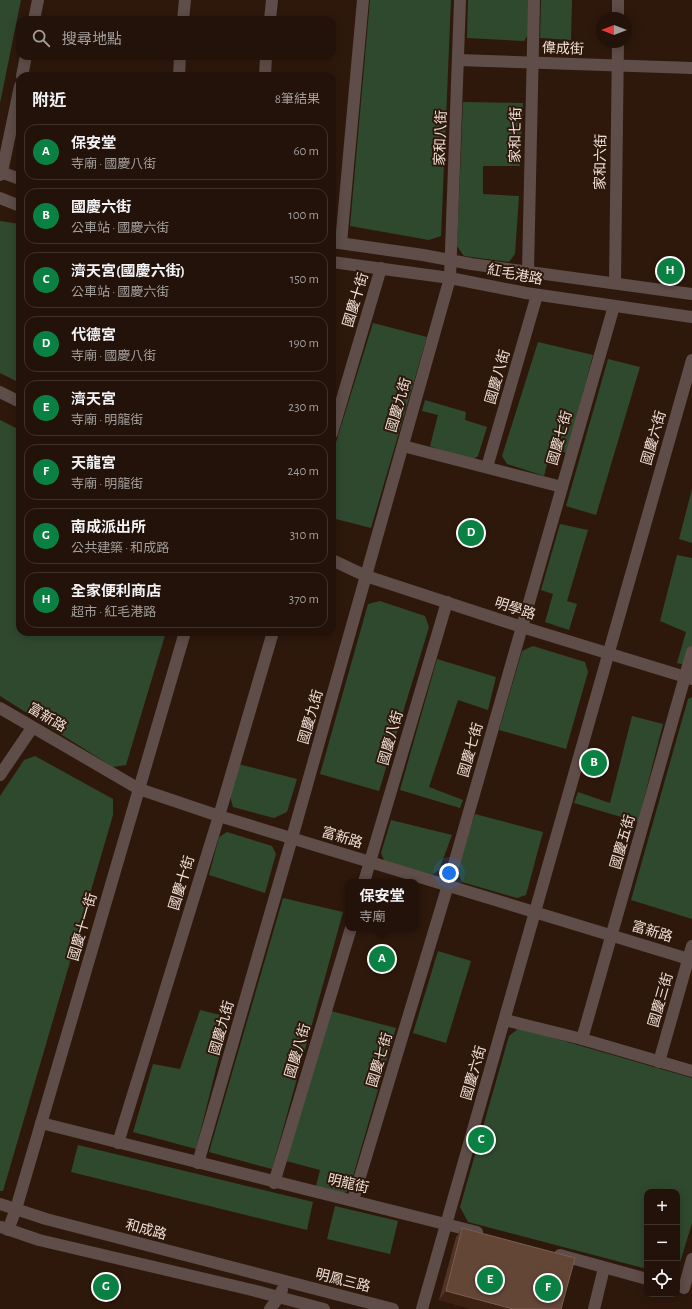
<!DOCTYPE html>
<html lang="zh-TW">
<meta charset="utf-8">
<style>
body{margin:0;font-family:"Alegreya Sans","Noto Sans TC",sans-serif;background:#2a1b12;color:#f1f3f6}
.controls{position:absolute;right:12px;bottom:12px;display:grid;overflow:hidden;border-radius:8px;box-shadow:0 2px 10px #0003}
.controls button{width:36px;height:36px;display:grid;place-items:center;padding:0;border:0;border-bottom:1px solid #3f322a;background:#221209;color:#f1f3f6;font:20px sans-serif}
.compass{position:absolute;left:596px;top:12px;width:36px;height:36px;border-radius:50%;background:#221209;box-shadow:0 2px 10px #0003;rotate:270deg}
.you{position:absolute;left:449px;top:873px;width:14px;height:14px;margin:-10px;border:3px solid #fff;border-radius:50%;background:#1a73e8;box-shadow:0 0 0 6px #1a73e833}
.badge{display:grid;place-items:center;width:26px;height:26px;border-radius:50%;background:#0b8043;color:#fff;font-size:13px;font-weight:700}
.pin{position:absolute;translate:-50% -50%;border:2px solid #fff;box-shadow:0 1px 4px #0006}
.popup{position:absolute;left:345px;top:879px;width:74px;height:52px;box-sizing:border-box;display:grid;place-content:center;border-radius:8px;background:#221209;filter:drop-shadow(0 1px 3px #0005);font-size:13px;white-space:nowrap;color:#a29e9c}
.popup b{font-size:15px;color:#f1f3f6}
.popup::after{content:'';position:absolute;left:50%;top:100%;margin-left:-8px;border:8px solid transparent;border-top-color:#221209}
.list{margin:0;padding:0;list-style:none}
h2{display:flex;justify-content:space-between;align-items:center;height:52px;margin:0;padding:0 16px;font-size:17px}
h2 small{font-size:13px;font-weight:400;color:#a29e9c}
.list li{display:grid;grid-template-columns:26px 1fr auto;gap:12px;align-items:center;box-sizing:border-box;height:56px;margin:0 8px 8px;padding:0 8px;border:1px solid #3f322a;border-radius:12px}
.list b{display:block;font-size:15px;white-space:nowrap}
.list p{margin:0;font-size:13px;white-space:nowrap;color:#a29e9c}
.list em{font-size:13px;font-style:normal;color:#a29e9c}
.icon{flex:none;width:22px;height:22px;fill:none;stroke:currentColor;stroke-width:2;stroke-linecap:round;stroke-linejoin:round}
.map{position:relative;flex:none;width:692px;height:1309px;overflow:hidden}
.search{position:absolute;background:#221209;box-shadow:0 2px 10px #0003;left:16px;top:16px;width:320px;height:44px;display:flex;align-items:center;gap:10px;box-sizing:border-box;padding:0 14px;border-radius:12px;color:#a29e9c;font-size:15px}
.panel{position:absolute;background:#221209;box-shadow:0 2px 10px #0003;left:16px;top:72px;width:320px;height:564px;border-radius:12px}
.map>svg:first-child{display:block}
.green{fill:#2f492f}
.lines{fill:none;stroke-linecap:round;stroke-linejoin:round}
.street{stroke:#5e4d48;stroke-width:12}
.wall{fill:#533424}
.shaded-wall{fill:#3d2112}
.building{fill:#644637;stroke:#7a5e50}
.labels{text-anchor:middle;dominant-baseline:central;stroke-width:4;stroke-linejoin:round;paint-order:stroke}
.street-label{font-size:14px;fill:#f0e0d8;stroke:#2e180c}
</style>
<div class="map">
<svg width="692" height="1309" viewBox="0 0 692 1309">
<rect width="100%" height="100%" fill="#2e180c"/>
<g class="green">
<polygon points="0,0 21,0 0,103"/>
<polygon points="370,0 451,0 441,236 429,240 350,226"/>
<polygon points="468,0 529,0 528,35 524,41 467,38"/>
<polygon points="541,0 572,0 571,40 540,38"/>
<polygon points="463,102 523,103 520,166 483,166 483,194 519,196 515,254 509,262 464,256 457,246"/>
<polygon points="0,221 20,224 20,383 0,373"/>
<polygon points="373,323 427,337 371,528 332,518 332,455"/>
<polygon points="538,342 593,355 567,453 551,449 544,476 507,464 502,456"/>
<polygon points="608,359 640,367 596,515 566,506"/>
<polygon points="425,400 466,412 465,420 487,427 478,456 471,461 430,446 438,415 422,411"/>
<polygon points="0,420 20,430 20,632 166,632 126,765 113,767 0,696"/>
<polygon points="692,489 692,543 679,539"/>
<polygon points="560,524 588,530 567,601 577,604 569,630 545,622 553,594 541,590"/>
<polygon points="677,555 692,558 692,667 677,663 686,632 660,621"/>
<polygon points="380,601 425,616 429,627 379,791 320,774 368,604"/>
<polygon points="533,646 585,662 588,672 566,749 499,730 522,651"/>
<polygon points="437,659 496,677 488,710 458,700 429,787 463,800 460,808 400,790"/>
<polygon points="692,697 692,919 631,900 688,699"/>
<polygon points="632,716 663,724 638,822 574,803 578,792 610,803"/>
<polygon points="35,756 113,799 113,815 3,1191 0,1191 0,796 24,760"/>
<polygon points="238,764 297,779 287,812 274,818 233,807 230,796"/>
<polygon points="475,814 543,832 526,895 517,898 462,882 457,869"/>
<polygon points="391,820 452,835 439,870 432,875 385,863 381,853"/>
<polygon points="227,832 272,846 276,854 265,893 209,875 219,837"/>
<polygon points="283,898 343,912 272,1169 209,1152"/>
<polygon points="438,951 471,961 446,1043 413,1033"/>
<polygon points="200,1010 229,1017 196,1149 133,1132 153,1064 180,1069"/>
<polygon points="331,1011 396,1028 349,1190 343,1194 315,1190 320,1170 286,1161"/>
<polygon points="519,1028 692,1078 692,1223 678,1269 677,1270 677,1192 647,1192 647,1269 468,1222 460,1207 509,1036"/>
<polygon points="78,1145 313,1202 307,1230 71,1172"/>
<polygon points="335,1206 398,1221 390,1254 327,1239"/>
</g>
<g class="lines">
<g class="street">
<polyline points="618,18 618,0"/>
<polyline points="34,20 38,0"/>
<polyline points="183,20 185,0"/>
<polyline points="270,20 272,0"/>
<polyline points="458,60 692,68"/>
<polyline points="22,76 26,56"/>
<polyline points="179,76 180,56"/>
<polyline points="265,76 266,56"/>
<polyline points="0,172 20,179"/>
<polyline points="0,175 2,172 20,86"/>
<polyline points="0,198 20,206"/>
<polyline points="332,242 423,255 471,264 692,294"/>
<polyline points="341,243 363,0"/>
<polyline points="332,262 450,278 526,293 692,317"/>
<polyline points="528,270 534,0"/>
<polyline points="615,282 618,42"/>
<polyline points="0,392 20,402"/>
<polyline points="332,433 381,268"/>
<polyline points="403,446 562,487"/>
<polyline points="487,467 537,295"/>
<polyline points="332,560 366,576 522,627 692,679"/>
<polyline points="0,708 139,789 219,816 692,960"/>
<polyline points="0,775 32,728"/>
<polyline points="364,882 447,602"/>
<polyline points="505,1020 582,1039 692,1071"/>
<polyline points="582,1039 692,652"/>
<polyline points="659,1062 692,946"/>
<polyline points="41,1123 477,1232"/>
<polyline points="118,1143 219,816 273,632"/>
<polyline points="198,1163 292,838 450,278 460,0"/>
<polyline points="274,1183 351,928"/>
<polyline points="353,1200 448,885 614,306"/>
<polyline points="0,1204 46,1219 393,1309"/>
<polyline points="1,1227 39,1240 252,1290 324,1309"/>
<polyline points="8,1230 16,1209 185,632"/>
<polyline points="560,1255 647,1279"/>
<polyline points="684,1288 692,1259"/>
<polyline points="270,1309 279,1297 282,1290"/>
<polyline points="422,1309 692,360"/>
<polyline points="594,1309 604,1268"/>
</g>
</g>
<polygon class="wall" points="462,1228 561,1309 472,1309 439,1300 456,1237"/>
<polygon class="shaded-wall" points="446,1291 513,1309 472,1309 439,1300"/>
<polygon class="building" points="462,1228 575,1258 561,1309 513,1309 446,1291"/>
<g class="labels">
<g class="street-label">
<text transform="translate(563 49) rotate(2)">偉成街</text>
<text transform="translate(516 135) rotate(-89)">家和七街</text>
<text transform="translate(441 138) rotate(-88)">家和八街</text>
<text transform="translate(601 162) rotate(-89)">家和六街</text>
<text transform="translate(515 275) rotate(11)">紅毛港路</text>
<text transform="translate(356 300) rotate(-73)">國慶十街</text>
<text transform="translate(498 377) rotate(-74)">國慶八街</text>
<text transform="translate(399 405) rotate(-74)">國慶九街</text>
<text transform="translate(560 438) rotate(-74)">國慶七街</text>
<text transform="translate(654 438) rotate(-74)">國慶六街</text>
<text transform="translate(515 609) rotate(18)">明學路</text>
<text transform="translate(311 717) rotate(-74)">國慶九街</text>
<text transform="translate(47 718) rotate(31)">富新路</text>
<text transform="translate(391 738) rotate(-74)">國慶八街</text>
<text transform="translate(471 750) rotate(-74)">國慶七街</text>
<text transform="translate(342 838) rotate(17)">富新路</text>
<text transform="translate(623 842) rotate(-74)">國慶五街</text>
<text transform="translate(182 883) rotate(-73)">國慶十街</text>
<text transform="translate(83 927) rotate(-74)">國慶十一街</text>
<text transform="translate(652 932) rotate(17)">富新路</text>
<text transform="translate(661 1000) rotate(-74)">國慶三街</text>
<text transform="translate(222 1028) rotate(-74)">國慶九街</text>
<text transform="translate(298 1051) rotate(-73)">國慶八街</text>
<text transform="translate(380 1060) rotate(-73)">國慶七街</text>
<text transform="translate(474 1073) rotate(-74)">國慶六街</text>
<text transform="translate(348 1184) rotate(13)">明龍街</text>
<text transform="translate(146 1230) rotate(15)">和成路</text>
<text transform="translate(343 1281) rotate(14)">明鳳三路</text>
</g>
</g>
</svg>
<div class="controls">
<button>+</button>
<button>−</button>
<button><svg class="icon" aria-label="locate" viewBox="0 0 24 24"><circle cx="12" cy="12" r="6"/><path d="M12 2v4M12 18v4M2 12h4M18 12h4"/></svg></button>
</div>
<svg class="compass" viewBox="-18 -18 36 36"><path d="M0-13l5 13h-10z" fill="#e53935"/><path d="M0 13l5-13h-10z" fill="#a29e9c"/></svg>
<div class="you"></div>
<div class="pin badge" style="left:382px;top:959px">A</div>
<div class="popup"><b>保安堂</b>寺廟</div>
<div class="pin badge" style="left:594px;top:763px">B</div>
<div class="pin badge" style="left:481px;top:1140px">C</div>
<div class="pin badge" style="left:471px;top:533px">D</div>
<div class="pin badge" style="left:490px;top:1280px">E</div>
<div class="pin badge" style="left:548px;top:1288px">F</div>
<div class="pin badge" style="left:106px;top:1287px">G</div>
<div class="pin badge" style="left:670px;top:271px">H</div>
<div class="search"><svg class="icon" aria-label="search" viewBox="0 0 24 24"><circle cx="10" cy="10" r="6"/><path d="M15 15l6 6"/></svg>搜尋地點</div>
<section class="panel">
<h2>附近<small>8筆結果</small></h2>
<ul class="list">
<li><span class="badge">A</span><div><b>保安堂</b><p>寺廟 · 國慶八街</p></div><em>60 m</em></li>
<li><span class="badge">B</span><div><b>國慶六街</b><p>公車站 · 國慶六街</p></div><em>100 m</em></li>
<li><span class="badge">C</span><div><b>濟天宮(國慶六街)</b><p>公車站 · 國慶六街</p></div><em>150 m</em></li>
<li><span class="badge">D</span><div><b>代德宮</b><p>寺廟 · 國慶八街</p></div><em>190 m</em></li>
<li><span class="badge">E</span><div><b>濟天宮</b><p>寺廟 · 明龍街</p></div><em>230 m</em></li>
<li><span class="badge">F</span><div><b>天龍宮</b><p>寺廟 · 明龍街</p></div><em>240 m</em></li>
<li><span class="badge">G</span><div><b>南成派出所</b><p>公共建築 · 和成路</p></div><em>310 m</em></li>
<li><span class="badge">H</span><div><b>全家便利商店</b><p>超市 · 紅毛港路</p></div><em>370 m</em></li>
</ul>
</section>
</div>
